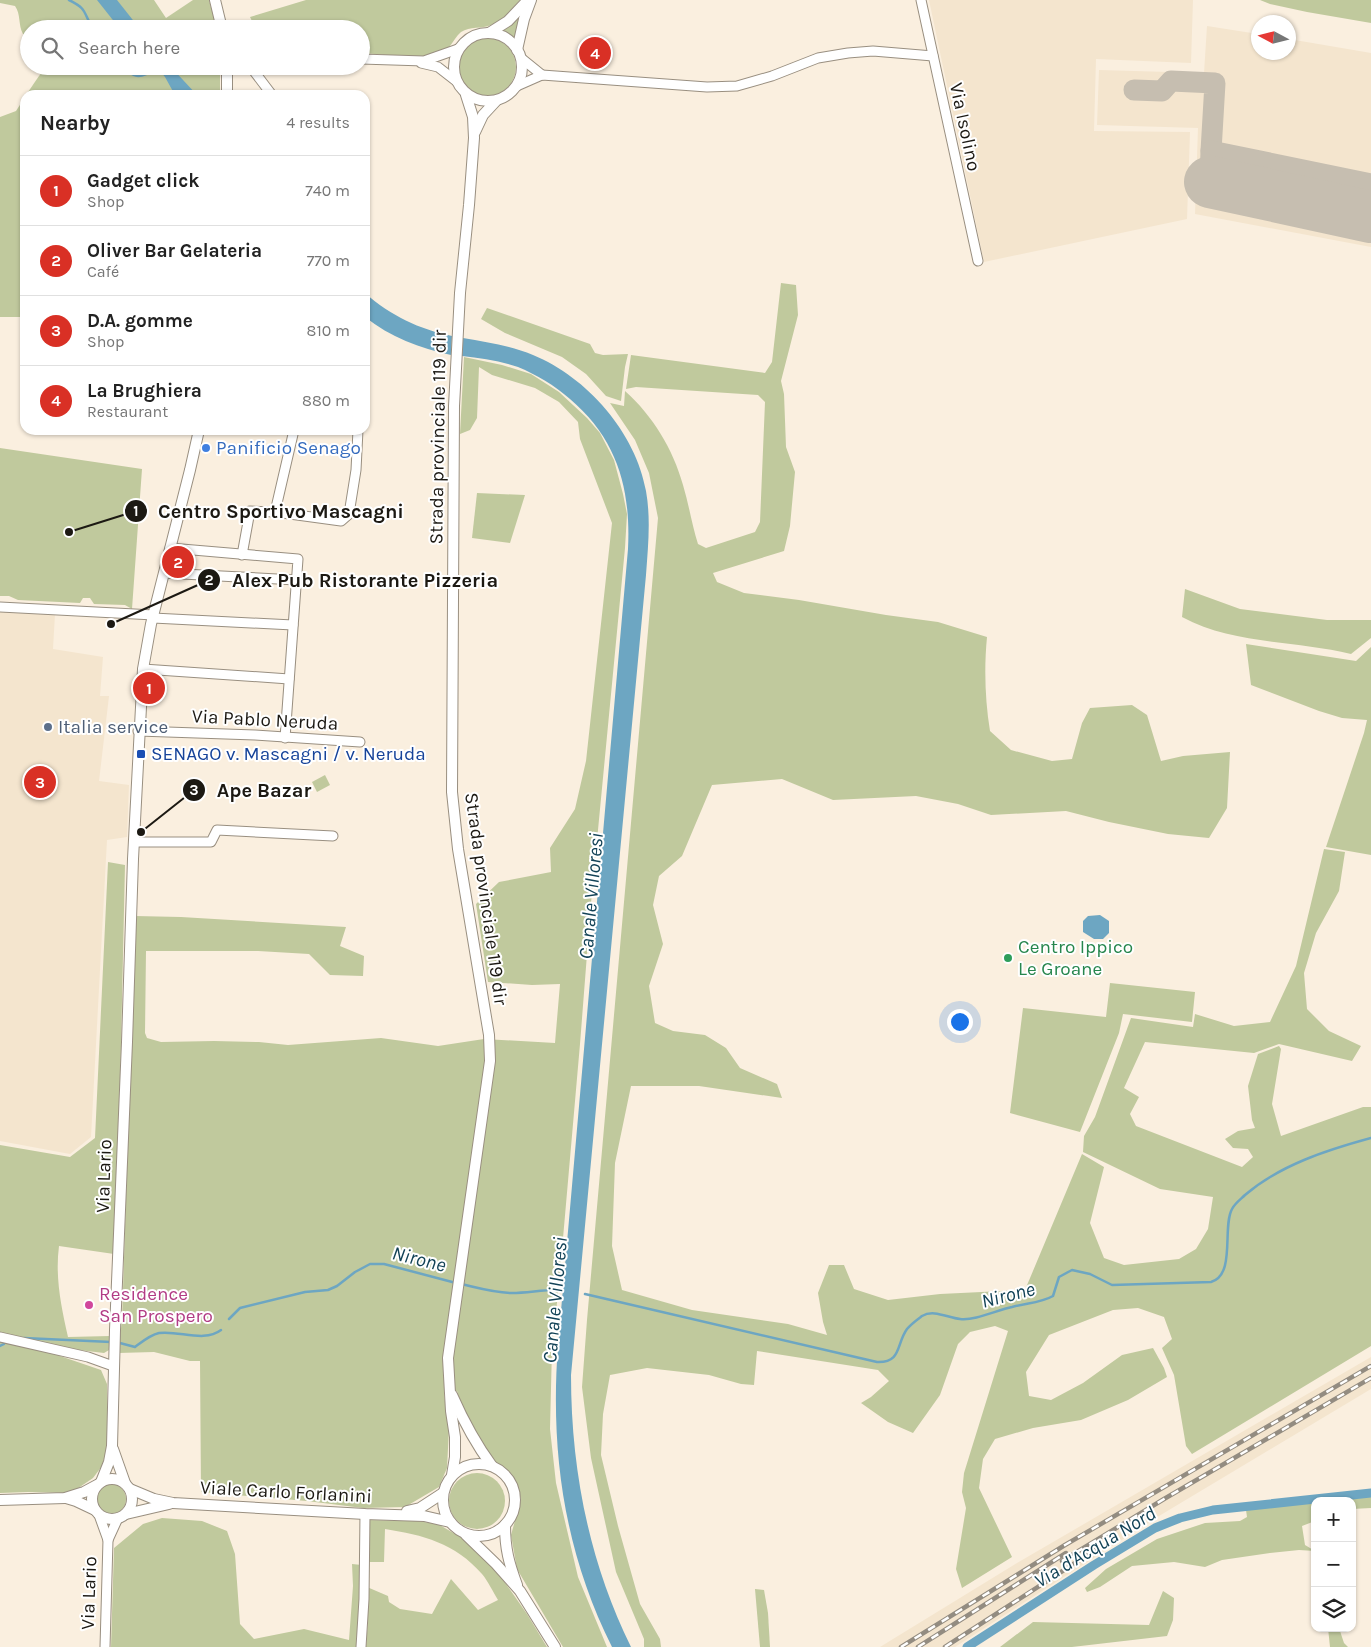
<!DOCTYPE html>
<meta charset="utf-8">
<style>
body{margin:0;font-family:Karla,sans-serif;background:#f2f2f2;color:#222}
.controls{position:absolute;right:15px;bottom:15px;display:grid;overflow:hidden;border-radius:10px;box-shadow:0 1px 4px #0004}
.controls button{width:45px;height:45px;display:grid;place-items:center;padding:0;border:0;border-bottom:1px solid #e0e0e0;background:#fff;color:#222;font:25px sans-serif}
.compass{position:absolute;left:1251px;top:15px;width:45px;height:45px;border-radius:50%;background:#fff;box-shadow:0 1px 4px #0004;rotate:277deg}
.you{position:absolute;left:959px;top:1021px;width:18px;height:18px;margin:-12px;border:4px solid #fff;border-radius:50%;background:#1a73e8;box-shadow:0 0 0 8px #1a73e833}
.badge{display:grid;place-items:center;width:32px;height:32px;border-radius:50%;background:#d93025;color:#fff;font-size:16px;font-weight:700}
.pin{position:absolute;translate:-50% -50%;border:2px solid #fff;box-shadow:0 1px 5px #0006}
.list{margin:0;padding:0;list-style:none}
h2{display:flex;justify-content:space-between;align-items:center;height:65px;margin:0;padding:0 20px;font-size:21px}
h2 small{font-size:16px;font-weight:400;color:#767676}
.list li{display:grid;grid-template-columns:32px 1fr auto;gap:15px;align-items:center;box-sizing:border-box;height:70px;padding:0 20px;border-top:1px solid #e0e0e0}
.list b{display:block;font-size:19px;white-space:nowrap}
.list p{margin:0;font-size:16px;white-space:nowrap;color:#767676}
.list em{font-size:16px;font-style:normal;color:#767676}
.icon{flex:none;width:28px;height:28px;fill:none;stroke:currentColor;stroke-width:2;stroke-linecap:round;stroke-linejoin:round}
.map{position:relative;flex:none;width:1371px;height:1647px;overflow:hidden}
.search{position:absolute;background:#fff;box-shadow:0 1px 4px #0004;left:20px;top:20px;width:350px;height:55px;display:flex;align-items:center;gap:12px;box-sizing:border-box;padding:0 18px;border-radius:28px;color:#767676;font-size:19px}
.panel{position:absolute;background:#fff;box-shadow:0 1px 4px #0004;left:20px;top:90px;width:350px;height:345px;border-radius:15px}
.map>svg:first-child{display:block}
.built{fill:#f4e5ce}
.green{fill:#c0c99d}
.water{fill:#6da6c2}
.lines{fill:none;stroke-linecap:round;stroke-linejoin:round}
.stream{stroke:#6da6c2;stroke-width:2.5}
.canal{stroke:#6da6c2;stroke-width:9}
.taxiway{stroke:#c6beb0;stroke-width:21}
.runway{stroke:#c6beb0;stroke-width:52}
.minor-casing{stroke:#998f80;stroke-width:11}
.tertiary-casing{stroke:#998f80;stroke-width:12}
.minor{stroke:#fff;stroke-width:9}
.tertiary{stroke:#fff;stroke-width:10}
.rail-casing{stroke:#938c81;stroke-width:4.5}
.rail{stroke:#fff;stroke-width:2.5;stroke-dasharray:8;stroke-linecap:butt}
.shop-dot{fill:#3f7fe0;stroke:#fff;stroke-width:2}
.service-dot{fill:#5c6f8a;stroke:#fff;stroke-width:2}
.transit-dot{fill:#1a4fb4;stroke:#fff;stroke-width:2}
.leisure-dot{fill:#2e9e5b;stroke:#fff;stroke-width:2}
.hotel-dot{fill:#d1479c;stroke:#fff;stroke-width:2}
.labels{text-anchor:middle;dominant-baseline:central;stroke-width:4;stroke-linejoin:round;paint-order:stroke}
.street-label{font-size:19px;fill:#1c1913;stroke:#fff}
.shop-label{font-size:19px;fill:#366cbe;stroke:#fff;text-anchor:start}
.service-label{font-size:19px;fill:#4e5e75;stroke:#fff;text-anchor:start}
.transit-label{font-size:19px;fill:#164399;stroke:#fff;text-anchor:start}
.leisure-label{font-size:19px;fill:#27864d;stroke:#fff;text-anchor:start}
.hotel-label{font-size:19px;fill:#b23c85;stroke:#fff;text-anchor:start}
.water-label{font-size:20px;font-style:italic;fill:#124256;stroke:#fff}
.leader{fill:none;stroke:#1c1913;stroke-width:2}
.callout-dot{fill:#1c1913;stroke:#fff;stroke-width:2}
.mark-label{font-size:15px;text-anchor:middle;font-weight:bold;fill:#fff}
.callout-label{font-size:20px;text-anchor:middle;font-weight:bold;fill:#1c1913;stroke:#fff;stroke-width:4;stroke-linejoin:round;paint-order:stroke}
</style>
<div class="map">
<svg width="1371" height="1647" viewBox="0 0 1371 1647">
<rect width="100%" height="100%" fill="#faefdf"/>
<g class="built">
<polygon points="929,0 1193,0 1191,63 1096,59 1094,131 1190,132 1187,219 984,262"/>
<polygon points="1207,26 1258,34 1258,52 1288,52 1289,39 1371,53 1371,247 1195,214 1198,128 1097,125 1099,70 1204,73"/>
<polygon points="0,611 55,614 53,649 103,657 100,696 109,696 99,781 129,785 127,837 107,840 91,1137 70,1154 0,1141"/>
<polygon points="1371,1357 1371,1389 1159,1516 955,1647 880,1647 1017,1563"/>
</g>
<g class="green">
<path d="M0 0H154L166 18 193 0H209L217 29H29V36L23 34C18 25 21 14 15 6L0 3Z"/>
<path d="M306 0H520C511 10 503 21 491 25 482 29 470 26 461 32 456 36 453 43 449 47 431 63 384 54 361 53V29H256L250 17Z"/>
<polygon points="1260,0 1371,0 1371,23 1307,12 1270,4"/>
<polygon points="518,15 520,16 515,38 500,29"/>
<circle cx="487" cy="67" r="29"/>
<polygon points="48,66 220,66 220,95 26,95 39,76"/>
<polygon points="25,97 25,317 0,317 0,117 16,111"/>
<path d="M781 283 796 285 798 315 781 381 784 394 786 447 795 472 790 526 784 551 713 573 717 582 744 593 799 600 886 615 938 622 987 637C984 668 985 700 990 731L1011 750 1052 761 1072 759 1082 723 1090 708 1132 705 1147 715 1161 761 1183 756 1230 752 1227 808 1209 838 1168 834 1109 822 1066 811 991 815 958 804 916 796 833 800 782 779 712 785 682 856 659 876 653 905 663 944 649 986 655 1023 673 1031 705 1035 726 1048 740 1068 777 1084 782 1098 699 1086H631L615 1163 612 1246 622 1290 692 1310 788 1324 827 1335 823 1322 818 1293 829 1265H844L854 1289 888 1300 940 1294 1025 1290 1082 1154 1104 1167 1090 1223 1104 1258 1124 1265 1179 1259 1196 1249 1208 1229 1213 1197 1160 1189 1083 1152 1084 1136 1095 1117 1131 1018 1193 1027 1195 1014 1234 1026 1270 1022 1296 966 1324 849 1345 852 1339 891 1316 933 1304 973 1307 1009 1329 1031 1361 1046 1352 1061 1279 1044 1254 1053 1145 1042 1124 1088 1139 1097 1130 1114 1136 1126 1242 1167 1253 1157 1248 1149 1233 1148 1225 1139 1238 1131 1255 1128 1252 1120 1248 1086 1258 1054 1279 1046 1281 1049 1272 1104 1281 1136 1363 1107H1371V1346L1192 1454 1186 1446 1174 1375 1162 1348 1172 1339 1164 1317 1138 1308 1113 1310 1049 1335 1026 1372 1029 1396 1051 1400 1083 1383 1122 1355 1153 1348 1164 1368 1167 1377 1128 1400 1081 1420 1033 1428 995 1439 983 1459 979 1488 1012 1557 962 1588 956 1569 966 1508 962 1492 964 1473 1008 1331 995 1326 970 1332 958 1344 940 1395 913 1433 888 1422 861 1403 871 1397 889 1381 878 1370 757 1351 754 1385 741 1384 709 1375 647 1368 610 1375 603 1414 601 1455 618 1526 640 1604 660 1639 661 1647H644V1639L616 1572 591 1458 582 1387 587 1320 658 518 649 473 635 440 610 403 624 406 625 391C653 416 673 449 683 485 689 505 692 525 698 544L706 548 755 532 760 522 765 402 758 395 636 387 626 389 631 355 765 373 772 362Z"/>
<polygon points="487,308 590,344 595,353 603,355 628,354 625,367 621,401 606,396 586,374 562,357 505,333 481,319"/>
<polygon points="464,357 502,365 531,374 559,392 587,418 600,433 614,460 623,494 627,514 625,548 591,903 580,1044 559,1284 552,1348 550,1429 556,1483 578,1577 607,1647 563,1647 517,1569 511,1535 521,1499 517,1487 509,1472 496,1464 465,1417 457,1391 444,1394 449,1429 447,1468 439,1487 405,1507 363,1508 307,1501 201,1492 200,1361 190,1361 154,1352 118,1353 122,1320 135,916 181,917 346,927 340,946 364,956 363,976 330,975 309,954 258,951 146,951 145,1033 147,1038 161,1042 214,1041 259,1042 288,1045 381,1038 438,1046 484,1039 555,1043 560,984 532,985 488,982 476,904 499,882 551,872 550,848 575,809 586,761 612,523 580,439 578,422 559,402 535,388 492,375 479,367 477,418 470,430 460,434"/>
<polygon points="0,448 142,469 132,609 125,605 94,604 90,598 83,598 80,603 18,600 9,596 0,596"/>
<polygon points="477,493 525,495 510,543 472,538"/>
<path d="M1185 589 1240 609 1327 620H1371V638L1351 654C1295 640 1234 645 1182 617Z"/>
<polygon points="1246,644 1356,661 1371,647 1371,855 1326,847 1364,733 1367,720 1342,718 1319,711 1251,685"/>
<polygon points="325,775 330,785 317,792 312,782"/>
<path d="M108 862 125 865 118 1182 114 1254 59 1246C55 1277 61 1306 68 1337L110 1336 109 1350 104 1353 62 1348 60 1356 101 1370 107 1384V1448L102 1466 93 1478 71 1493 28 1492 0 1493V1145L70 1157 95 1138Z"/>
<polygon points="1110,983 1195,992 1192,1022 1123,1014 1119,1033 1080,1132 1010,1113 1023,1008 1106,1017"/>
<circle cx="477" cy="1501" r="28"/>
<circle cx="111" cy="1499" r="15"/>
<polygon points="1371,1496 1371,1508 1352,1509 1352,1501 1330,1501"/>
<polygon points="1315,1502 1315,1521 1302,1526 1305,1545 1315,1551 1299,1550 1270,1553 1222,1560 1205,1567 1174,1562 1132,1566 1100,1587 1087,1592 1085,1588 1106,1569 1157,1539 1205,1523 1240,1521 1247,1517 1246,1510"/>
<polygon points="162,1518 202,1521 227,1531 235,1554 240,1624 254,1639 304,1629 349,1640 353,1586 352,1564 362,1565 356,1647 111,1647 114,1548 143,1524"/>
<path d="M367 1520 417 1521 438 1524 462 1538 499 1574 527 1614 547 1647H366L368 1620 367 1587 388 1596 389 1602 400 1609 432 1614 451 1579 478 1610 498 1600C493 1592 488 1581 482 1574 455 1543 423 1535 385 1529L384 1562H368Z"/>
<polygon points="755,1589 764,1590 768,1613 770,1647 760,1647"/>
<polygon points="1163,1591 1174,1598 1173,1620 1167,1636 1072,1647 1000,1647 1033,1622 1149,1625"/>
<polygon points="1328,1628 1339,1628 1344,1643 1348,1647 1330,1647"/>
</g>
<g class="water">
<polygon points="97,0 117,0 140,29 120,29"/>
<polygon points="156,66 170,66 197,95 175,95 165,77"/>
<path d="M365 293C391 316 419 329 452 336L451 355C420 348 390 337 365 317Z"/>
<path d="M463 338C487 342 511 346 533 355 587 377 636 433 646 491 651 519 648 547 646 575L571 1375C571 1469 589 1562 631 1647H612C564 1551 550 1451 558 1345L628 549C631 488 617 439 570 399 554 385 537 375 518 367 500 361 481 358 462 356Z"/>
<polygon points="1100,915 1109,921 1109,933 1103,939 1094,939 1083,932 1083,921 1088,916"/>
</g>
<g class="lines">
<g class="stream">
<path d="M69 0C88 9 83 13 93 29"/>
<path d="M124 66C131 74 135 79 146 74"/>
<path d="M461 1284C478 1288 495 1293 512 1293 527 1293 541 1290 556 1290"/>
<path d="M585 1294 877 1362C902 1363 896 1344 907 1329 911 1324 918 1319 922 1316 934 1309 948 1318 960 1319 975 1321 997 1310 1012 1307 1026 1303 1041 1303 1053 1296L1059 1277 1072 1270 1090 1274 1112 1285 1211 1282C1236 1275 1222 1227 1232 1209 1235 1203 1241 1199 1245 1195 1280 1165 1327 1150 1371 1138"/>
<polyline points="229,1319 240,1308 305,1292 328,1290 337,1286 355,1272 370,1264 384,1264 456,1283"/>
<polyline points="24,1338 111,1342"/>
<path d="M116 1342 135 1347C143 1341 150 1335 159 1333 179 1330 204 1343 221 1330"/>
<polyline points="0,1346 4,1344"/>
</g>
<polyline class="canal" points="967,1647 1094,1565 1155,1528 1180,1518 1213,1510 1371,1493"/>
<g class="taxiway">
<polyline points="1134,90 1162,91 1171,81 1215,83 1211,151"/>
<polyline points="1210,182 1211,151 1371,184"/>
</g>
<polyline class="runway" points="1210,182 1371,217"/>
<g class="minor-casing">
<g id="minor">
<polyline points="921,0 978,261"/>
<polyline points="521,58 542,75"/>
<polyline points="361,59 424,61 458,49"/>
<polyline points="421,63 438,67 456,81"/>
<polyline points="250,66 272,95"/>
<polyline points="517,86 542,75 707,87 737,86 772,76 818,58 848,53 873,51 933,56"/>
<polyline points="275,512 294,430"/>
<polyline points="170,548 298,559 285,738"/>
<polyline points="242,555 250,511 275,512 341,521 349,514 356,470 358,430"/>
<polyline points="164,573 296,580"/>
<polyline points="0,607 154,615"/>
<polyline points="153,618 293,625"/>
<polyline points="143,669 289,679"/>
<polyline points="138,731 255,735 360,742"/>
<polyline points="134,842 211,842 217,830 333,836"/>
<polyline points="0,1337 88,1357 113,1366"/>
<polyline points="99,1515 108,1540 105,1647"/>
<polyline points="108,1540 118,1518"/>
<polyline points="361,1647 364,1599 365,1514"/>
</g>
</g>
<g class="tertiary-casing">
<g id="tertiary">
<polyline points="215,0 222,29"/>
<circle cx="488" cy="67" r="34"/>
<polyline points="489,33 508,21 528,0"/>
<polyline points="517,50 524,19 531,0"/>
<polyline points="227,66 227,95"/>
<polyline points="475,132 483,115 496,101"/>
<path d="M452 1395C463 1420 475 1443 492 1466"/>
<polyline points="113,1449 125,1483"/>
<circle cx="479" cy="1500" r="36"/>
<polyline points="452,1475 455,1457 455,1437 451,1411 448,1358 490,1061 489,1035 458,849 452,792 454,406 460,293 469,205 474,138 473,117 466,95"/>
<circle cx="112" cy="1499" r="20"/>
<polyline points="101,1482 109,1462 112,1446 115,1330 127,1042 133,859 143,669 151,624 190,470 199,430"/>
<polyline points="130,1489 154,1499 173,1503 365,1514 424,1516 450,1522"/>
<polyline points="66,1498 76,1501 95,1510"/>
<polyline points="0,1500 65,1498 84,1492 97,1485"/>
<polyline points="407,1511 420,1508 443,1493"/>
<polyline points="126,1514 169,1504"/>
<path d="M505 1525C505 1549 509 1563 517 1585"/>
<polyline points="466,1535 496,1564 520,1591 555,1647"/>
</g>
</g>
<use href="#minor" class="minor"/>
<use href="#tertiary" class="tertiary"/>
<g class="rail-casing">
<g id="rail">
<polyline points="1062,1561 1164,1499 1371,1378"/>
<polyline points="901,1647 1065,1545 1371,1366"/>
<polyline points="918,1647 1066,1553"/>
<polyline points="945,1647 1095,1550"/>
</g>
</g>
<use href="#rail" class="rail"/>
</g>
<circle class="shop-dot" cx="206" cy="448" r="5"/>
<circle class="service-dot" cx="48" cy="727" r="5"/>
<rect class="transit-dot" x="136" y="749" width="10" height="10" rx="2.5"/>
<circle class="leisure-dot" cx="1008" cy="958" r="5"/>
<circle class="hotel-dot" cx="89" cy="1305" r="5"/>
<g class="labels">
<g class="street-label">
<text transform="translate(965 127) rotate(78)">Via Isolino</text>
<text transform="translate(438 437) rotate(-89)">Strada provinciale 119 dir</text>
<text transform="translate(265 720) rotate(3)">Via Pablo Neruda</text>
<text transform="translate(486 899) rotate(82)">Strada provinciale 119 dir</text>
<text transform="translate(104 1176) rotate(-88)">Via Lario</text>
<text transform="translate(286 1492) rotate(3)">Viale Carlo Forlanini</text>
<text transform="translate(89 1593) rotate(-88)">Via Lario</text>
</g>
<g class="shop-label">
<text x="216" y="448">Panificio Senago</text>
</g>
<g class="service-label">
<text x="58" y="727">Italia service</text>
</g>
<g class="transit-label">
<text x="151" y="754">SENAGO v. Mascagni / v. Neruda</text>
</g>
<g class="leisure-label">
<text x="1018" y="947">Centro Ippico<tspan x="1018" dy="22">Le Groane</tspan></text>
</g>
<g class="hotel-label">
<text x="99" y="1294">Residence<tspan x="99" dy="22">San Prospero</tspan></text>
</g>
<g class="water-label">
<text transform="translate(591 896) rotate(-85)">Canale Villoresi</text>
<text transform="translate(419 1259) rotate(14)">Nirone</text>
<text transform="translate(1008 1295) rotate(-14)">Nirone</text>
<text transform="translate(555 1300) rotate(-85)">Canale Villoresi</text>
<text transform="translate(1095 1547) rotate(-31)">Via d'Acqua Nord</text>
</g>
</g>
<path class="leader" d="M69 532L136 511M111 624L209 580M141 832L194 790"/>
<g class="callout-dot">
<circle cx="69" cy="532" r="5"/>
<circle cx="111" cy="624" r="5"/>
<circle cx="141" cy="832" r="5"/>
<circle cx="136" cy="511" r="12"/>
<circle cx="209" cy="580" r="12"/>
<circle cx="194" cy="790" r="12"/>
</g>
<g class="mark-label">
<text x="136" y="516">1</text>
<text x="209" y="585">2</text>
<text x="194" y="795">3</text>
</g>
<g class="callout-label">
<text x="281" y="518">Centro Sportivo Mascagni</text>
<text x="365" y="587">Alex Pub Ristorante Pizzeria</text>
<text x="264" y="797">Ape Bazar</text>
</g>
</svg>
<div class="controls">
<button>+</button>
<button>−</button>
<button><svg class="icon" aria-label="layers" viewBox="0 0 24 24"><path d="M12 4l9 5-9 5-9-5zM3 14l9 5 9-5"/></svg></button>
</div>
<svg class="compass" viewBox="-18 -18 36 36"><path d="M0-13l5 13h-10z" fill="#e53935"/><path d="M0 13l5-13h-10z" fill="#767676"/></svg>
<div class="you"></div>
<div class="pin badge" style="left:149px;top:688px">1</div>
<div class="pin badge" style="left:178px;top:562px">2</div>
<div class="pin badge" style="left:40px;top:782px">3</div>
<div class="pin badge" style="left:595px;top:53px">4</div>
<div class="search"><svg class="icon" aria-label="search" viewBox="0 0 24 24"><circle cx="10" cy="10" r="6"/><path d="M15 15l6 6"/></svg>Search here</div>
<section class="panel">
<h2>Nearby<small>4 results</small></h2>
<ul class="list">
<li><span class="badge">1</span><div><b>Gadget click</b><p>Shop</p></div><em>740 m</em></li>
<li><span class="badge">2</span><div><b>Oliver Bar Gelateria</b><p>Café</p></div><em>770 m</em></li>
<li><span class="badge">3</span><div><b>D.A. gomme</b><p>Shop</p></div><em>810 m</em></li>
<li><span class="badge">4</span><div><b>La Brughiera</b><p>Restaurant</p></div><em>880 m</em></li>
</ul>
</section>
</div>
